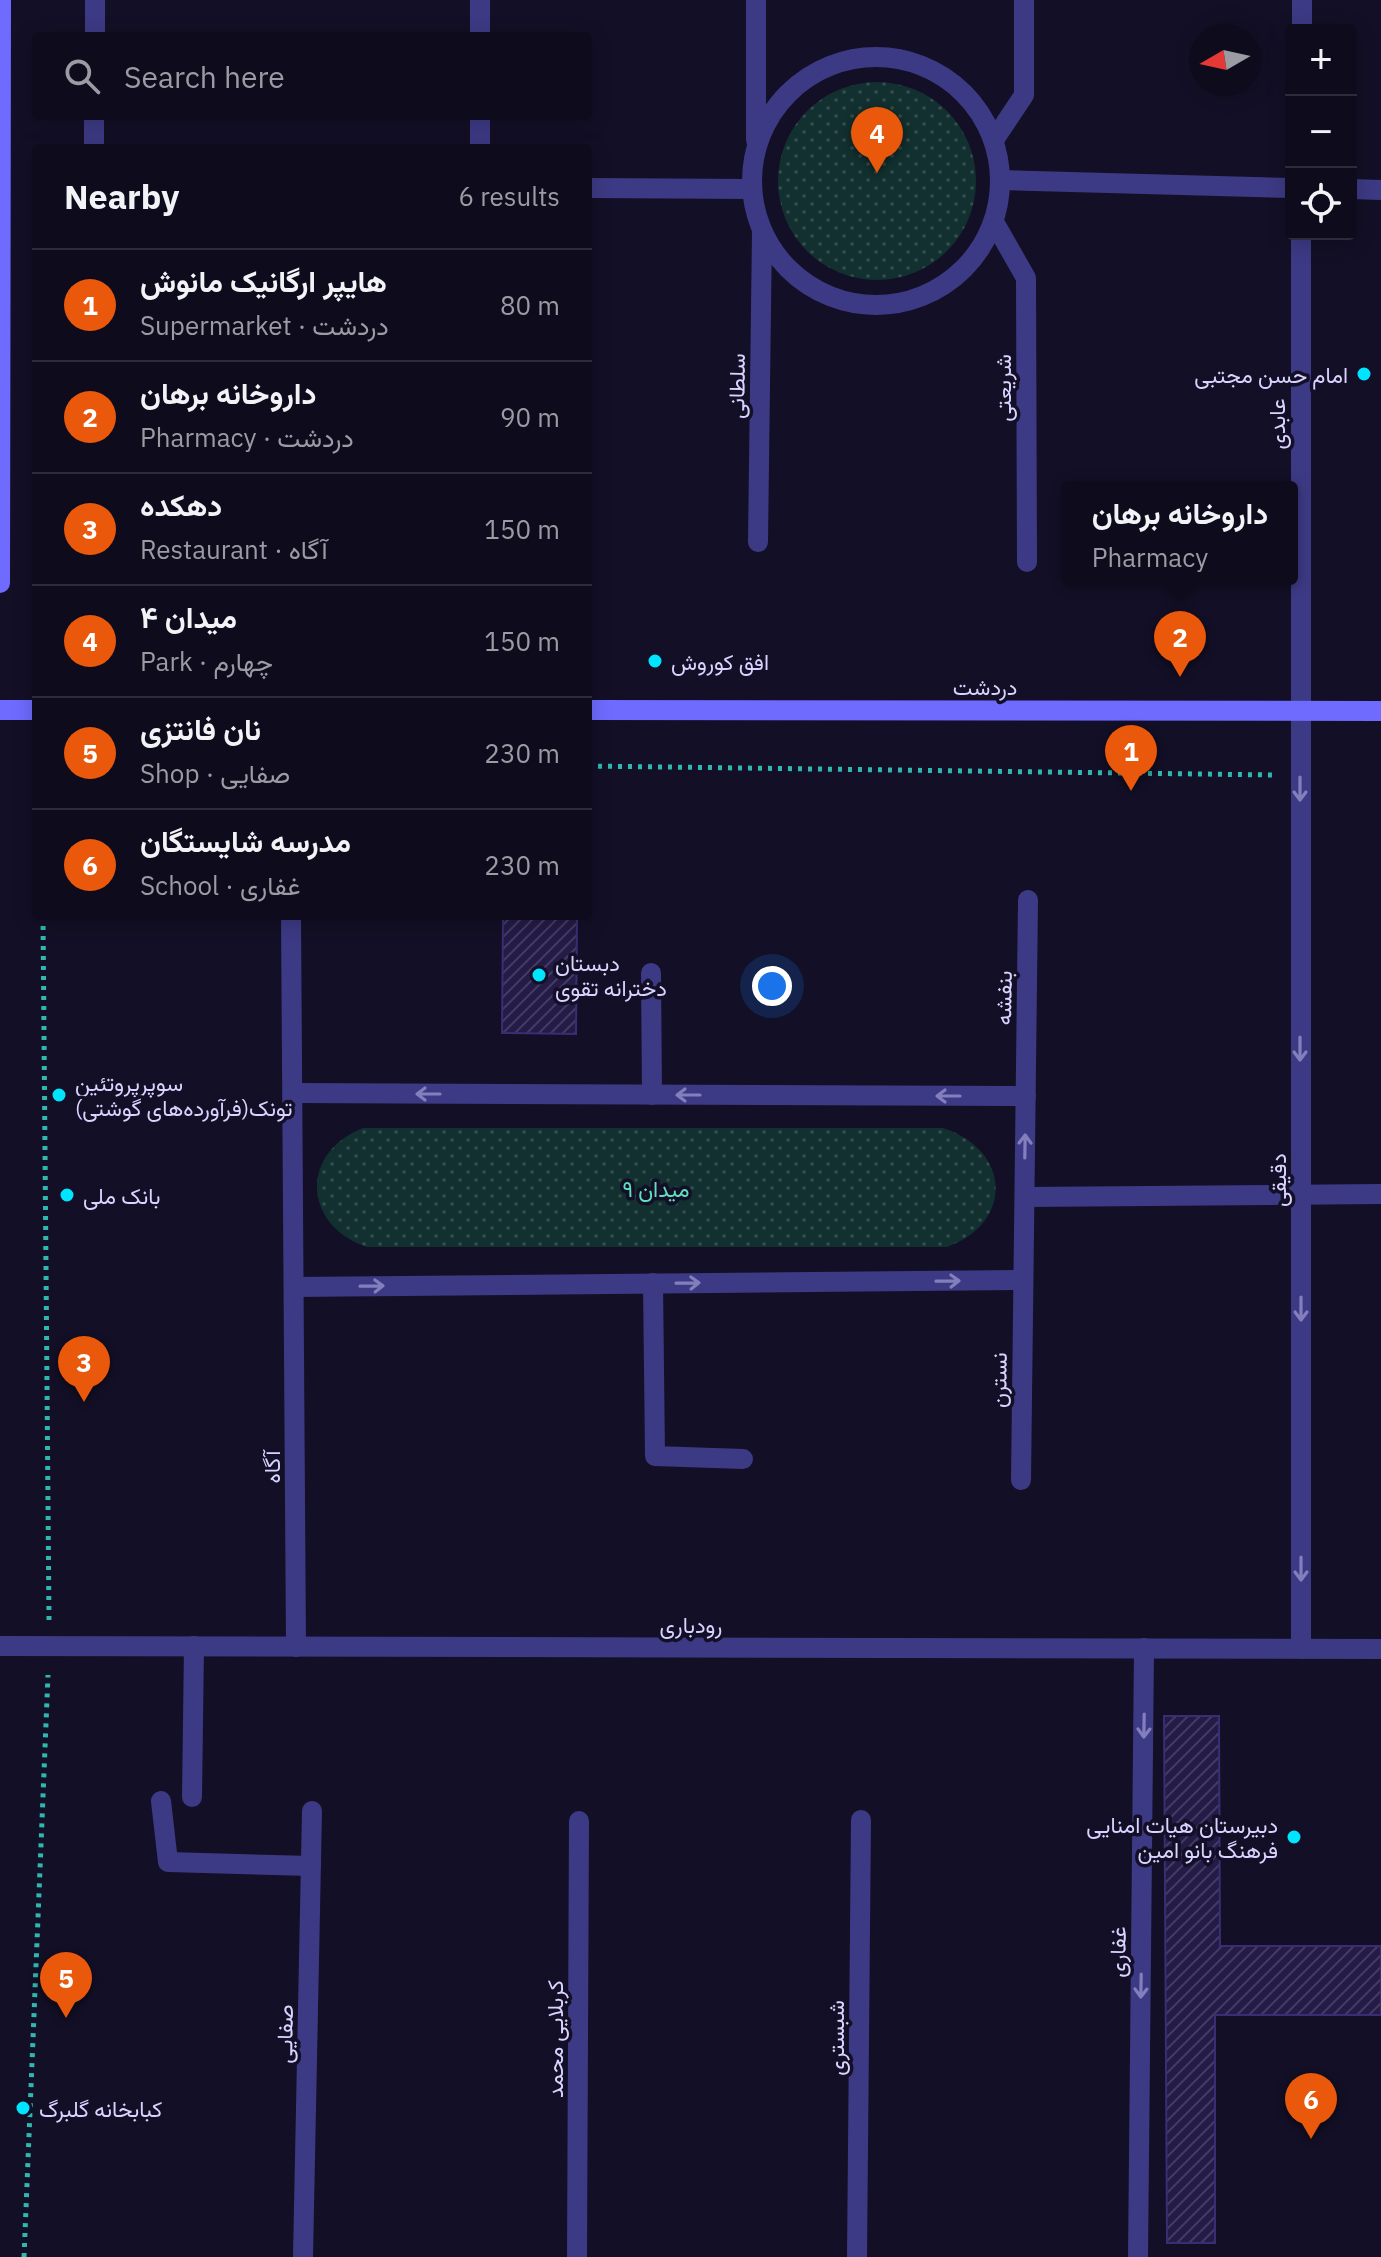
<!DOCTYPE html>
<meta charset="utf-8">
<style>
body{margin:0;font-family:"IBM Plex Sans",Vazirmatn,sans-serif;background:#1c1929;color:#f1f3f6}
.controls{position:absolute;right:24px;top:24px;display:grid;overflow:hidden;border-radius:8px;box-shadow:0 4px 20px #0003}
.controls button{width:72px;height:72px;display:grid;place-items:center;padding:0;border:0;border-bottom:2px solid #2e2b3b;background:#0e0b1c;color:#f1f3f6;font:40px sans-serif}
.compass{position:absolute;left:1189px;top:24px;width:72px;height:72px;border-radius:50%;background:#0e0b1c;box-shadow:0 4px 20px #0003;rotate:261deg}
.you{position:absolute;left:772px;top:986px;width:28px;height:28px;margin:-20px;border:6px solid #fff;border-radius:50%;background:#1a73e8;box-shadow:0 0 0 12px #1a73e833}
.badge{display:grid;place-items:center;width:52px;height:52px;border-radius:50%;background:#ea580c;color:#fff;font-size:26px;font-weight:700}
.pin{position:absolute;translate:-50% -66px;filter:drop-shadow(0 2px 4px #0008)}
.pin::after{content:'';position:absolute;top:42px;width:28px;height:24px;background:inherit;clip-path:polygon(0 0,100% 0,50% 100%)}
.popup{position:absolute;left:1062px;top:481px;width:236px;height:104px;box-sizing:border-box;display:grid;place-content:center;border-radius:8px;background:#0e0b1c;filter:drop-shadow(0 2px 6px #0005);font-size:26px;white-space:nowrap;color:#9b9ba3}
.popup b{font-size:30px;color:#f1f3f6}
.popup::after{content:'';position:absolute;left:50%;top:100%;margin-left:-16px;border:16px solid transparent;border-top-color:#0e0b1c}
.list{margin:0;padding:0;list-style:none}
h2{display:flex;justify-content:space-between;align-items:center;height:104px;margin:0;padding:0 32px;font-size:34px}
h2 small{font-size:26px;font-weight:400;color:#9b9ba3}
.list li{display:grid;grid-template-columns:52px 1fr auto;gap:24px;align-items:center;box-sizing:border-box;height:112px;padding:0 32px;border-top:2px solid #2e2b3b}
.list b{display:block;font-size:30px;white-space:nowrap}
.list p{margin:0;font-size:26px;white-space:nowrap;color:#9b9ba3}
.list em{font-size:26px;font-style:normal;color:#9b9ba3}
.icon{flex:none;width:44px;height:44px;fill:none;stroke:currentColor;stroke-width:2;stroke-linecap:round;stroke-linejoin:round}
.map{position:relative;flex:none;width:1381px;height:2257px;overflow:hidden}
.search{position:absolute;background:#0e0b1c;box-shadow:0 4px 20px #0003;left:32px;top:32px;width:560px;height:88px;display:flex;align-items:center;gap:20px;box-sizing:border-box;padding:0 28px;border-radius:8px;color:#9b9ba3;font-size:30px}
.panel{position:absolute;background:#0e0b1c;box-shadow:0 4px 20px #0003;left:32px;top:144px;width:560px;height:776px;border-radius:8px}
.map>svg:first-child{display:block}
.park{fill:url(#park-dots)}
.building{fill:url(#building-hatch);stroke:#3b2d73;stroke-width:2}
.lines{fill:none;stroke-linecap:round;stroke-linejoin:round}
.path{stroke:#2fb8b0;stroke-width:5;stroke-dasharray:4 6;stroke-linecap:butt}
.minor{stroke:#3d3a85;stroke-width:20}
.secondary{stroke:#6f6bff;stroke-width:20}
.oneway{stroke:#837fbc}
.poi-dot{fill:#00e5ff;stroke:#130f26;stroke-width:3}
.labels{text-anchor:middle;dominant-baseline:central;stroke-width:7;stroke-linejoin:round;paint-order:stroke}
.poi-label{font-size:22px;fill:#d9d4ff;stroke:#130f26;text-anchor:start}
.street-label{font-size:22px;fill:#d9d4ff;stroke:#130f26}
.park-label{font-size:22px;fill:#5fe0c0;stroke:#130f26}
</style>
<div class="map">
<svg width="1381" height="2257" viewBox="0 0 1381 2257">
<defs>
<pattern id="park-dots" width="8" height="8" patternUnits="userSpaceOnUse" patternTransform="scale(2)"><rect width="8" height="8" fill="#12302f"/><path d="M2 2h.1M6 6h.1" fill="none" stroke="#344d4e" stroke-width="1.8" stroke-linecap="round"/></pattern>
<pattern id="building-hatch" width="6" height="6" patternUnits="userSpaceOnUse" patternTransform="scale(2)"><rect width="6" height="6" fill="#241b47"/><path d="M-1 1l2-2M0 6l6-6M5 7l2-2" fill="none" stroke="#433b63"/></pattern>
</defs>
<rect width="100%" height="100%" fill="#130f26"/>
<g class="park">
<circle cx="877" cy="181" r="99"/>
<path d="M363 1128H943C1011 1150 1014 1223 947 1247H367C303 1226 299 1153 363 1128Z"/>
</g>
<g class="building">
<polygon points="503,916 577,916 576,1034 502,1033"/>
<polygon points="1164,1716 1219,1716 1220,1946 1381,1946 1381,2015 1215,2015 1215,2243 1167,2243"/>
</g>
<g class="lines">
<g class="path">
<polyline points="588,766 1275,775"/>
<polyline points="43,916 49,1621"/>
<polyline points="24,2257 48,1675"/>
</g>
<g class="minor">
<polyline points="1302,30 1302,0"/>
<polyline points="95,36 95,0"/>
<polyline points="480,36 480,0"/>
<circle cx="876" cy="181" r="124"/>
<polyline points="756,140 756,0"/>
<polyline points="994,140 1024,95 1024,0"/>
<polyline points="94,148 94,116"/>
<polyline points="480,148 480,116"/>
<polyline points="1001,180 1291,188"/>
<polyline points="588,188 752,189"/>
<polyline points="1351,189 1381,190"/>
<polyline points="994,222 1026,278 1027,562"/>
<polyline points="1301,234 1301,1649"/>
<polyline points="758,542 762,231"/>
<polyline points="291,916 296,1647"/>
<polyline points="651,973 652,1095"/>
<polyline points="293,1093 1026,1096"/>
<polyline points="1025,1197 1381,1194"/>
<polyline points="653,1283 655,1456 743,1459"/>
<polyline points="294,1287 1023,1280"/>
<polyline points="1021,1480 1028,900"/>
<polyline points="0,1646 1381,1649"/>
<polyline points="192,1797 194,1646"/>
<polyline points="161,1801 168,1862 311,1866"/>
<polyline points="303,2257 312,1811"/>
<polyline points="577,2257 579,1821"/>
<polyline points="857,2257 861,1820"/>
<polyline points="1138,2257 1144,1648"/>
</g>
<g class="secondary">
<polyline points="0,583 1,0"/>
<polyline points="0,710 36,710"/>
<polyline points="588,710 1381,711"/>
</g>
</g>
<defs><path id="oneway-shaft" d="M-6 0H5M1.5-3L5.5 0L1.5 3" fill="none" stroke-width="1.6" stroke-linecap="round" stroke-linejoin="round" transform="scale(2)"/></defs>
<g class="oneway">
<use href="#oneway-shaft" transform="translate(1300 789) rotate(90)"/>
<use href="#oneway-shaft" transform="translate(1300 1049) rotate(90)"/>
<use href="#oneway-shaft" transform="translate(428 1094) rotate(-180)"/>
<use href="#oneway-shaft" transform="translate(688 1095) rotate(-180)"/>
<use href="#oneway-shaft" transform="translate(948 1096) rotate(-180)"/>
<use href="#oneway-shaft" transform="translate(1025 1146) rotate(-89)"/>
<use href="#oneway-shaft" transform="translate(948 1281) rotate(-1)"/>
<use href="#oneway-shaft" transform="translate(688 1283) rotate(-1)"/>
<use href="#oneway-shaft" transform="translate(372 1286) rotate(-1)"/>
<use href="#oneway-shaft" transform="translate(1301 1309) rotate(90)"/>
<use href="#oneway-shaft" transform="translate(1301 1569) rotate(90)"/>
<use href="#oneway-shaft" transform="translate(1144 1726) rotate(91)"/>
<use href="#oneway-shaft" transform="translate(1141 1986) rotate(91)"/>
</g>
<g class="poi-dot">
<circle cx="1364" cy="374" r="8"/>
<circle cx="655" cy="661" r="8"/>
<circle cx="539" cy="975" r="8"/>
<circle cx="59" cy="1095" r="8"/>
<circle cx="67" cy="1195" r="8"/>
<circle cx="1294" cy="1837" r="8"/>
<circle cx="23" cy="2108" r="8"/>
</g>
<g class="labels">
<g class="poi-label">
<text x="1348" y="374" text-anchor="end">امام حسن مجتبی</text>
<text x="671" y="661">افق کوروش</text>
<text x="555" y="962">دبستان<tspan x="555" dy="25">دخترانه تقوی</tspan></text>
<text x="75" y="1082">سوپرپروتئین<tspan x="75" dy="25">تونک(فرآورده‌های گوشتی)</tspan></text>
<text x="83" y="1195">بانک ملی</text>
<text x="1278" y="1824" text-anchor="end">دبیرستان هیات امنایی<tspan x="1278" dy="25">فرهنگ بانو امین</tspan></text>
<text x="39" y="2108">کبابخانه گلبرگ</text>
</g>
<g class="street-label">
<text transform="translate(736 386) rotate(-89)">سلطانی</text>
<text transform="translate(1002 388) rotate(-90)">شریعتی</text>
<text transform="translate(1276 424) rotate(-90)">عابدی</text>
<text x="985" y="686">دردشت</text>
<text transform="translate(1003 998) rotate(-89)">بنفشه</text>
<text transform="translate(1277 1180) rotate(-90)">دقیقی</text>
<text transform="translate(998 1380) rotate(-89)">نسترن</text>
<text transform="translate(271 1467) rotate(-90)">آگاه</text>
<text x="691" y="1624">رودباری</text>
<text transform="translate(1117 1952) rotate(-89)">غفاری</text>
<text transform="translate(284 2034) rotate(-89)">صفایی</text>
<text transform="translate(835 2038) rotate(-90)">شبستری</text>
<text transform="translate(554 2039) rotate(-90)">کربلایی محمد</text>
</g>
<g class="park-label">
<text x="656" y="1188">میدان ۹</text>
</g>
</g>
</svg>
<div class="controls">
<button>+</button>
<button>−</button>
<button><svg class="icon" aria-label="locate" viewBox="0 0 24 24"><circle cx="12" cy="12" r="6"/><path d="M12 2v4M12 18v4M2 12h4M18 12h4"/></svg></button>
</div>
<svg class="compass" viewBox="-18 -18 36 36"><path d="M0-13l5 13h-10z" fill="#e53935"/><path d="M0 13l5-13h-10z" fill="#9b9ba3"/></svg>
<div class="you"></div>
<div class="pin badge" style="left:1131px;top:791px">1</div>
<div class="pin badge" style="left:1180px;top:677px">2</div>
<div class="popup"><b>داروخانه برهان</b>Pharmacy</div>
<div class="pin badge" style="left:84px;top:1402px">3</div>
<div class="pin badge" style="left:877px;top:173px">4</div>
<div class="pin badge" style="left:66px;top:2018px">5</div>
<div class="pin badge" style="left:1311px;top:2139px">6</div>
<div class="search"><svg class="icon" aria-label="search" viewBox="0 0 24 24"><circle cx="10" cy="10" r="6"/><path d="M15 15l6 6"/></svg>Search here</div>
<section class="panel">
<h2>Nearby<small>6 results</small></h2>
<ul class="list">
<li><span class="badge">1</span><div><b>هایپر ارگانیک مانوش</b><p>Supermarket · دردشت</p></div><em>80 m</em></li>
<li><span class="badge">2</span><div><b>داروخانه برهان</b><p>Pharmacy · دردشت</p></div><em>90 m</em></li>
<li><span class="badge">3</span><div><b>دهکده</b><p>Restaurant · آگاه</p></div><em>150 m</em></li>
<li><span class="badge">4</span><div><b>میدان ۴</b><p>Park · چهارم</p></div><em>150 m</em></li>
<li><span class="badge">5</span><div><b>نان فانتزی</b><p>Shop · صفایی</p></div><em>230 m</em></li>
<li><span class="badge">6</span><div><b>مدرسه شایستگان</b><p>School · غفاری</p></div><em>230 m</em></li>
</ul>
</section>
</div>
